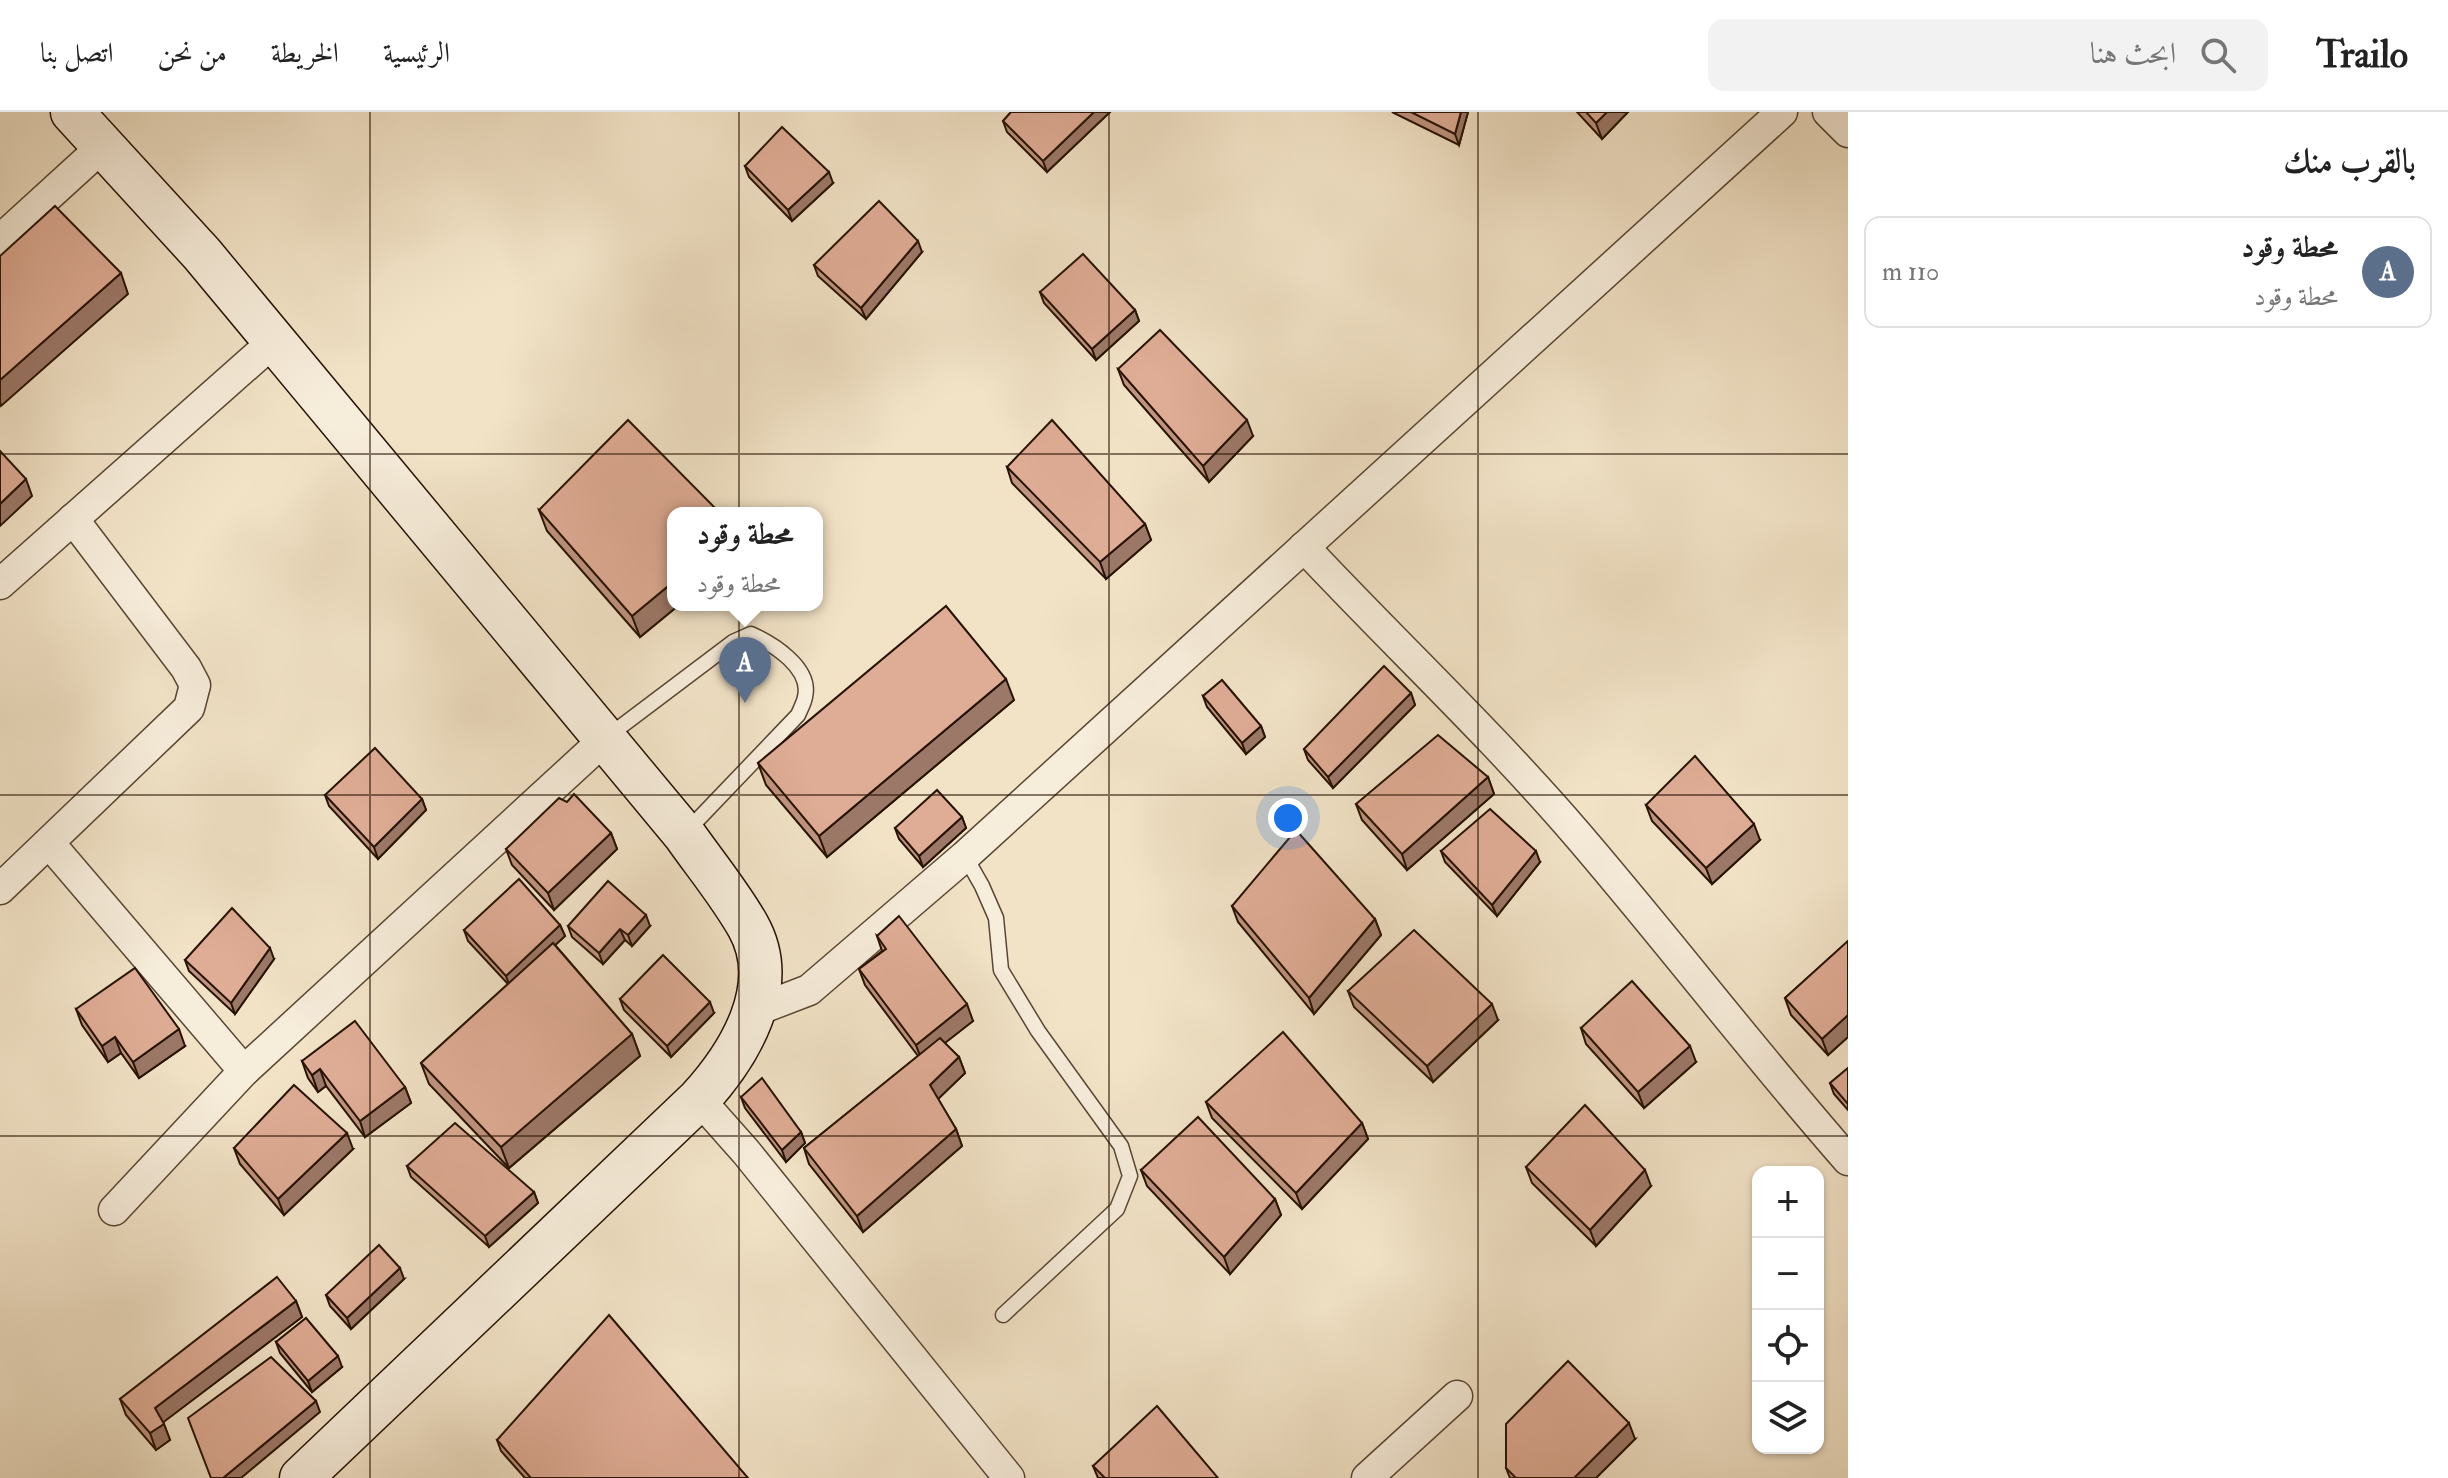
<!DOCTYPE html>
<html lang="ar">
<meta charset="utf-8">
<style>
body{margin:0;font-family:"IM FELL Double Pica",Amiri,serif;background:#f2f2f2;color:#222;direction:rtl}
.controls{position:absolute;right:24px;bottom:24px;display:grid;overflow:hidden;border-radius:16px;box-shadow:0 2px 6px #0004}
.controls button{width:72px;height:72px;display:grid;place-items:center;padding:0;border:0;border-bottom:2px solid #e0e0e0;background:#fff;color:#222;font:40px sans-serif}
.you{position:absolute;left:1288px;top:706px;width:28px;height:28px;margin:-20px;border:6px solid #fff;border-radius:50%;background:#1a73e8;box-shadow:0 0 0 12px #1a73e833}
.badge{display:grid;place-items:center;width:52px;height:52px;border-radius:50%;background:#8f2418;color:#fff;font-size:26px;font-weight:700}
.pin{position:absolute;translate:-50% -66px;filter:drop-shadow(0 2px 4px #0008)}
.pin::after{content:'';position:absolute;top:42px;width:28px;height:24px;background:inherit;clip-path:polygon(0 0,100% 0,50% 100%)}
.popup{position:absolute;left:667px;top:395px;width:156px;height:104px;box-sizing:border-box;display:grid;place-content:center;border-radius:16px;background:#fff;filter:drop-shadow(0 2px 6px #0005);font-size:26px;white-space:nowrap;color:#767676}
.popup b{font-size:30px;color:#222}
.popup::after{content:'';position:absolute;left:50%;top:100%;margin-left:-16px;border:16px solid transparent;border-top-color:#fff}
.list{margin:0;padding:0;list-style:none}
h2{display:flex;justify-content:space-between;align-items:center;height:104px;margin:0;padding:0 32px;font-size:34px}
h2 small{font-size:26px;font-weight:400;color:#767676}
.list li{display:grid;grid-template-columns:52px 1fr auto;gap:24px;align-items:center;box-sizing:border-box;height:112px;margin:0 16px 16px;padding:0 16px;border:2px solid #e0e0e0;border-radius:16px}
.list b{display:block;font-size:30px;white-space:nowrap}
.list p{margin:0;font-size:26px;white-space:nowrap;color:#767676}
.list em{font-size:26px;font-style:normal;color:#767676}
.icon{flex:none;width:44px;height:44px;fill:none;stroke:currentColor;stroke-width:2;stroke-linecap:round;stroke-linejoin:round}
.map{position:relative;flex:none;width:1848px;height:1366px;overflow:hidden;direction:ltr}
header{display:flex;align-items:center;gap:48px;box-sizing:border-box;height:112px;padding:0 40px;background:#fff;border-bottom:2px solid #e0e0e0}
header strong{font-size:38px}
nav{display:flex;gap:44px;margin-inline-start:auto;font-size:28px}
.search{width:560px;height:72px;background:#f2f2f2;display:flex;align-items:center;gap:20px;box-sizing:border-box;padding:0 28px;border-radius:16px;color:#767676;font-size:30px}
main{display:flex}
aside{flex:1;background:#fff}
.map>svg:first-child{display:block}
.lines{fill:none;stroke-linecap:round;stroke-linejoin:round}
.lane-casing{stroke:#594633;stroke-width:17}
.street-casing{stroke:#594633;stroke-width:33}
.secondary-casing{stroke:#261202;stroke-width:45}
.lane{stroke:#f7eddb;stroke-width:14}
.street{stroke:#f7eddb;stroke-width:30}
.secondary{stroke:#f7eddb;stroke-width:42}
.wall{fill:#c09480;stroke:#261202;stroke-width:2}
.shaded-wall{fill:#9c7868;stroke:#261202;stroke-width:2}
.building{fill:#dfac95;stroke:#261202;stroke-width:2}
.grid{fill:none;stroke:#261202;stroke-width:2;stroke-opacity:0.55}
</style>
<header>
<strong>Trailo</strong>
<div class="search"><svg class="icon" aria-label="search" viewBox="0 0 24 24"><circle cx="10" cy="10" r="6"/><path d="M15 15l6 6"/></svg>ابحث هنا</div>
<nav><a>الرئيسية</a><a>الخريطة</a><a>من نحن</a><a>اتصل بنا</a></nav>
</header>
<main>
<aside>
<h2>بالقرب منك<small></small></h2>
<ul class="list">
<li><span class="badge" style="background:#5c6f8a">A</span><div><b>محطة وقود</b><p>محطة وقود</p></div><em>110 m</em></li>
</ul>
</aside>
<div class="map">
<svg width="1848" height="1366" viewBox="0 0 1848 1366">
<rect width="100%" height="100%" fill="#f2e3c7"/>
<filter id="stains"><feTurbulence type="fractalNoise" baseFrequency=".0025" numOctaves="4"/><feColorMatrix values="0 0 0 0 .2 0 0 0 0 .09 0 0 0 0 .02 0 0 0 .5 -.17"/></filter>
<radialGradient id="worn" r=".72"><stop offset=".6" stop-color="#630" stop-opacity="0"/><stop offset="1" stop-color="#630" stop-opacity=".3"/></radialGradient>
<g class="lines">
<g class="lane-casing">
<g id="lane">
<path d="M607 625 733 530 751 522C773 532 812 556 805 585 804 591 800 598 798 603L687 719"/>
<polyline points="965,744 982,774 996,806 1001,858 1038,919 1121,1034 1130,1064 1117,1097 1003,1203"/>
</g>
</g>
<g class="street-casing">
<g id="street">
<polyline points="1828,0 1848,20"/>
<polyline points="0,128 102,35"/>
<path d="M1304 435C1394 531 1490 621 1576 721 1668 828 1754 941 1848 1048"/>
<polyline points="0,472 273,230"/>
<polyline points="50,732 244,959"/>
<polyline points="0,777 189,596 195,573 186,556 73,407"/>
<polyline points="752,900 809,878 965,744 1782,0"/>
<polyline points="699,987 746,1040 1009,1366"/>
<polyline points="114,1098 244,959 605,627"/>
<polyline points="1367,1366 1457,1284"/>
</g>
</g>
<g class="secondary-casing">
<path id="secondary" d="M72 0 202 142 684 722C705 752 730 782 748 814 782 874 739 943 699 987L301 1366"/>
</g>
<use href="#lane" class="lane"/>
<use href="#street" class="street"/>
<use href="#secondary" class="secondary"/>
</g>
<g class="wall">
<polygon points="1011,0 1110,0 1047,60 1007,20 1003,9"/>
<polygon points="1392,0 1468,0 1459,33"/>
<polygon points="1577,0 1628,0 1602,27"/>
<polygon points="745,54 833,71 792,109 749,65"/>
<polygon points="922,140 866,207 818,164 814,153"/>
<polygon points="1040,180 1135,198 1139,209 1096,248 1044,191"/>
<polygon points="1118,257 1253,324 1209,370 1124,273"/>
<polygon points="1007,355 1145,412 1151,428 1106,467 1012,371"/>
<polygon points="539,398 673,493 679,493 640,525 547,419"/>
<polygon points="1411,581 1415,593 1333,676 1308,648 1304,637"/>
<polygon points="1203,584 1261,614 1265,625 1246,642 1207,595"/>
<polygon points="1014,588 827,745 766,673 758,651"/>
<polygon points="1488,665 1494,682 1407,758 1362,708 1356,692"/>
<polygon points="325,683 422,687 426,698 378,747 329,694"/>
<polygon points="1646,693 1760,728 1712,772 1652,709"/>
<polygon points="962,705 966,716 923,755 899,727 895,716"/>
<polygon points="611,721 617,737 554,798 512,753 506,737"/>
<polygon points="1441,739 1540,750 1497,804 1445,750"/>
<polygon points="1232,794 1375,807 1381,823 1314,902 1238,810"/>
<polygon points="560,813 565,824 555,833 632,922 640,944 509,1056 429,972 421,951 508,872 468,829 464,818"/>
<polygon points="568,814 650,814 632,834 625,828 603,852 572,825"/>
<polygon points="877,824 973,909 944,931 959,945 965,961 938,987 956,1017 962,1034 863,1120 809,1052 804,1036 918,944 865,873 859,857 882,839"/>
<polygon points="1848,829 1848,925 1828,943 1791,903 1785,886"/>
<polygon points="274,847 235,902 189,859 185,848"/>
<polygon points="1348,879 1498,908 1433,970 1354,895"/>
<polygon points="620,887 714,901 671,945 624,898"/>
<polygon points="76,897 185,934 139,966 121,941 108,950 82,913"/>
<polygon points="1581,916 1696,950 1644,996 1586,932"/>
<polygon points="302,949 405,975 411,991 365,1025 326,974 318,980 308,966"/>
<polygon points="1848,956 1848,998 1834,982 1830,971"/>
<polygon points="741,985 801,1020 805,1031 786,1050 745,996"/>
<polygon points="1206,990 1362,1011 1368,1027 1302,1097 1212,1006"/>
<polygon points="234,1036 353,1037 284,1103 240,1052"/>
<polygon points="407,1054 534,1080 538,1091 489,1135 411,1065"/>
<polygon points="1526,1055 1651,1074 1596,1134 1532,1071"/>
<polygon points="1141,1058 1275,1087 1281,1103 1230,1162 1147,1074"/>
<polygon points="404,1167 351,1217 330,1194 326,1183"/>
<polygon points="296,1189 302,1205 163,1310 170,1328 156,1338 126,1303 120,1287"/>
<polygon points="276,1230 342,1255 312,1280 280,1241"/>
<polygon points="1635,1327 1596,1366 1510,1366 1506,1356"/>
<polygon points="497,1328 748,1366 525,1366 501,1339"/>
<polygon points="1093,1354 1218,1366 1098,1366"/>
</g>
<g class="shaded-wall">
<polygon points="1094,0 1110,0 1047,60 1043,49"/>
<polygon points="1461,0 1468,0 1459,33 1455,22"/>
<polygon points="1607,0 1628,0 1602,27 1596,11"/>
<polygon points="829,60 833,71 792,109 788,98"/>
<polygon points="918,129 922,140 866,207 861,196"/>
<polygon points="121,161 128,182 1,294 0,290 0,268"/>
<polygon points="1135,198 1139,209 1096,248 1092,237"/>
<polygon points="1247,308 1253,324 1209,370 1203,354"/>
<polygon points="26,367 32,384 0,414 0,392"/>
<polygon points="1145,412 1151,428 1106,467 1100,450"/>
<polygon points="673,470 673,493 679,493 640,525 632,504"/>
<polygon points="1006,567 1014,588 827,745 819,724"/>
<polygon points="1411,581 1415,593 1333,676 1328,665"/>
<polygon points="1261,614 1265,625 1246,642 1242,631"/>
<polygon points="1488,665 1494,682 1407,758 1402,742"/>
<polygon points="422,687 426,698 378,747 374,735"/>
<polygon points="962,705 966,716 923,755 919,744"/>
<polygon points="1754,712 1760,728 1712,772 1706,756"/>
<polygon points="611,721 617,737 554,798 548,781"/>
<polygon points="1536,739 1540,750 1497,804 1492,793"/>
<polygon points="646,803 650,814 632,834 628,823"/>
<polygon points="1375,807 1381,823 1314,902 1309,886"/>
<polygon points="560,813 565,824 510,875 506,864"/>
<polygon points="620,817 625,828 603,852 599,841"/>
<polygon points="270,836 274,847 235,902 231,891"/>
<polygon points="710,890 714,901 671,945 667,934"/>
<polygon points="967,892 973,909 922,949 916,933"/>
<polygon points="1492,892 1498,908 1433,970 1427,954"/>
<polygon points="1848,903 1848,925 1828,943 1822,927"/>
<polygon points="179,917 185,934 139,966 133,950"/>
<polygon points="632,922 640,944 509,1056 501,1035"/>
<polygon points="115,925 121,941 108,950 102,934"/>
<polygon points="1690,934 1696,950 1644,996 1638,980"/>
<polygon points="959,945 965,961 936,989 930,973"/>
<polygon points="320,957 326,974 318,980 312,963"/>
<polygon points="405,975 411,991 365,1025 360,1009"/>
<polygon points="1362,1011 1368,1027 1302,1097 1296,1081"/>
<polygon points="956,1017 962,1034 863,1120 857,1104"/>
<polygon points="801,1020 805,1031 786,1050 782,1038"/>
<polygon points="347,1021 353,1037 284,1103 278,1087"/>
<polygon points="1645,1058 1651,1074 1596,1134 1590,1118"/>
<polygon points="534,1080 538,1091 489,1135 485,1124"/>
<polygon points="1275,1087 1281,1103 1230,1162 1224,1145"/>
<polygon points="400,1156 404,1167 351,1217 347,1206"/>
<polygon points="296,1189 302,1205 161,1312 155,1296"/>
<polygon points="338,1244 342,1255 312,1280 308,1269"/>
<polygon points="316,1289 320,1300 241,1366 223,1366"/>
<polygon points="1629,1311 1635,1327 1596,1366 1574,1366"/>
<polygon points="164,1312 170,1328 156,1338 150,1321"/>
</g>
<g class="building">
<polygon points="1011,0 1094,0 1043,49 1003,9"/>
<polygon points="1411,0 1461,0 1455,22"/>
<polygon points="1586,0 1607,0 1596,11"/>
<polygon points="782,15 829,60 788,98 745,54"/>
<polygon points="879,89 918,129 861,196 814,153"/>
<polygon points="55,94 121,161 0,268 0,144"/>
<polygon points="1083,142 1135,198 1092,237 1040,180"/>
<polygon points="1160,218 1247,308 1203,354 1118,257"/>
<polygon points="628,308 720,401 673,401 673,470 632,504 539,398"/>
<polygon points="1052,308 1145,412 1100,450 1007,355"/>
<polygon points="0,339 26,367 0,392"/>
<polygon points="946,494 1006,567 819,724 758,651"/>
<polygon points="1384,554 1411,581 1328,665 1304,637"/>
<polygon points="1222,568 1261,614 1242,631 1203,584"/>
<polygon points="1438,623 1488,665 1402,742 1356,692"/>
<polygon points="375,636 422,687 374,735 325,683"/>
<polygon points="1695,644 1754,712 1706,756 1646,693"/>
<polygon points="937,678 962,705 919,744 895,716"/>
<polygon points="574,682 611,721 548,781 506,737 559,686 567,690"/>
<polygon points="1490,697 1536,739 1492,793 1441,739"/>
<polygon points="1296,718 1375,807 1309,886 1232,794"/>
<polygon points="519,767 560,813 506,864 464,818"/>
<polygon points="608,769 646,803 628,823 620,817 599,841 568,814"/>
<polygon points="232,796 270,836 231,891 185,848"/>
<polygon points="899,804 967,892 916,933 859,857 886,837 877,824"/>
<polygon points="1414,818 1492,892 1427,954 1348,879"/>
<polygon points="1848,829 1848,903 1822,927 1785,886"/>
<polygon points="553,831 632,922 501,1035 421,951"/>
<polygon points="663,843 710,890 667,934 620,887"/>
<polygon points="135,856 179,917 133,950 115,925 102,934 76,897"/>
<polygon points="1632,869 1690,934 1638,980 1581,916"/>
<polygon points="355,909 405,975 360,1009 320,957 312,963 302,949"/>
<polygon points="1283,920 1362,1011 1296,1081 1206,990"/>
<polygon points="940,926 959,945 930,973 956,1017 857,1104 804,1036"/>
<polygon points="1848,956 1848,992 1830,971"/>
<polygon points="762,966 801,1020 782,1038 741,985"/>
<polygon points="294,973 347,1021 278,1087 234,1036"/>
<polygon points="1585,993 1645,1058 1590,1118 1526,1055"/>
<polygon points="1198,1005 1275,1087 1224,1145 1141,1058"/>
<polygon points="455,1011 534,1080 485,1124 407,1054"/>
<polygon points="379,1133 400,1156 347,1206 326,1183"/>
<polygon points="277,1165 296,1189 155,1296 164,1312 150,1321 120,1287"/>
<polygon points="609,1203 748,1366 531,1366 497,1328"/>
<polygon points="306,1206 338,1244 308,1269 276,1230"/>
<polygon points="271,1245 316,1289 223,1366 211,1366 188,1306"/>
<polygon points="1568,1249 1629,1311 1574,1366 1516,1366 1506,1356 1506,1312"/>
<polygon points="1157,1294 1218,1366 1105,1366 1093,1354"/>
</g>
<path class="grid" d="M370 0V1366M739 0V1366M1109 0V1366M1478 0V1366M0 342H1848M0 683H1848M0 1024H1848"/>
<rect width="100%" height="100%" filter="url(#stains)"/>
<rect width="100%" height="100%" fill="url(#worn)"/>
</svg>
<div class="controls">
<button>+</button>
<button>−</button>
<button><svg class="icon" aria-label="locate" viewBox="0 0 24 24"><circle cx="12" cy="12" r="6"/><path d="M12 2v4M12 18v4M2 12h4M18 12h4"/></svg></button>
<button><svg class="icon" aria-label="layers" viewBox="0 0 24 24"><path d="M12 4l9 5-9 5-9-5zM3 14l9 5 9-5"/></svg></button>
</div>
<div class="you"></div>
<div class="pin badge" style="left:745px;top:591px;background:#5c6f8a">A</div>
<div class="popup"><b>محطة وقود</b>محطة وقود</div>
</div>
</main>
